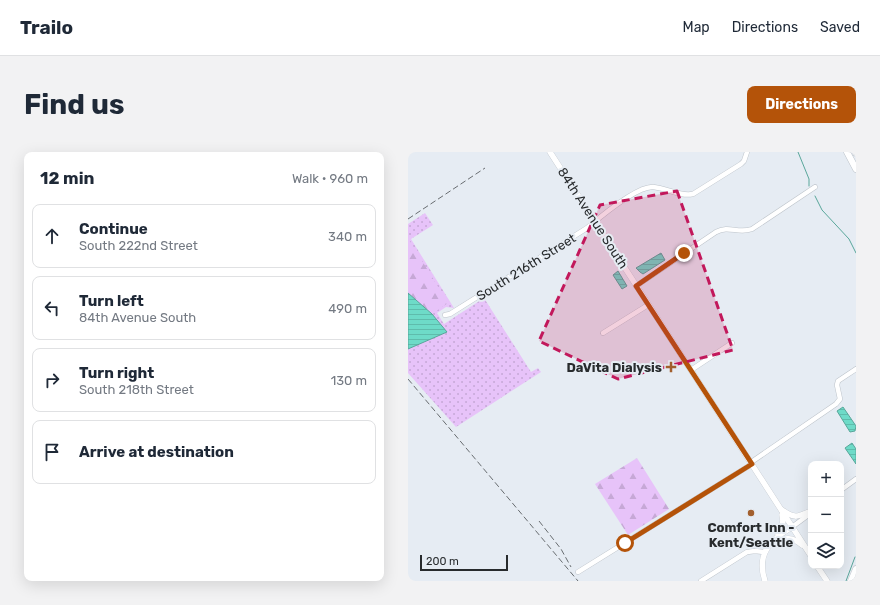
<!DOCTYPE html>
<meta charset="utf-8">
<style>
body{margin:0;font-family:Rubik,sans-serif;background:#f2f2f3;color:#1f2937}
.controls{position:absolute;right:12px;bottom:12px;display:grid;overflow:hidden;border-radius:8px;box-shadow:0 4px 16px #0002}
.controls button{width:36px;height:36px;display:grid;place-items:center;padding:0;border:0;border-bottom:1px solid #e0e1e3;background:#fff;color:#1f2937;font:20px sans-serif}
.scale{position:absolute;left:12px;bottom:10px;width:88px;box-sizing:border-box;padding-left:4px;border:2px solid #282b2d;border-top:0;font-size:11px;line-height:14px;white-space:nowrap;color:#282b2d;-webkit-text-stroke:3px #e6ecf3;paint-order:stroke}
.stop{position:absolute;width:12px;height:12px;margin:-9px;border:3px solid #b45309;border-radius:50%;background:#fff}
.stop.end{background:#b45309;border-color:#fff;box-shadow:0 1px 4px #0008}
.list{margin:0;padding:0;list-style:none}
h2{display:flex;justify-content:space-between;align-items:center;height:52px;margin:0;padding:0 16px;font-size:17px}
h2 small{font-size:13px;font-weight:400;color:#747a83}
.list li{display:grid;grid-template-columns:26px 1fr auto;gap:12px;align-items:center;box-sizing:border-box;height:64px;margin:0 8px 8px;padding:0 8px;border:1px solid #e0e1e3;border-radius:8px}
.list b{display:block;font-size:15px;white-space:nowrap}
.list p{margin:0;font-size:13px;white-space:nowrap;color:#747a83}
.list em{font-size:13px;font-style:normal;color:#747a83}
.icon{flex:none;width:22px;height:22px;fill:none;stroke:currentColor;stroke-width:2;stroke-linecap:round;stroke-linejoin:round}
.map{position:relative;flex:none;width:448px;height:429px;overflow:hidden;border-radius:8px}
header{display:flex;align-items:center;gap:24px;box-sizing:border-box;height:56px;padding:0 20px;background:#fff;border-bottom:1px solid #e0e1e3}
header strong{font-size:19px}
nav{display:flex;gap:22px;margin-inline-start:auto;font-size:14px}
.intro{display:flex;align-items:center;justify-content:space-between;box-sizing:border-box;height:96px;padding:0 24px}
h1{margin:0;font-size:28px}
.button{padding:10px 18px;border-radius:8px;background:#b45309;color:#fff;font-size:14px;font-weight:700}
main{display:flex;gap:24px;padding:0 24px}
aside{flex:1;background:#fff;border-radius:8px;box-shadow:0 4px 16px #0002}
.map>svg:first-child{display:block}
.grass{fill:url(#grass-dots)}
.forest{fill:url(#forest-firs)}
.water{fill:url(#water-rules);stroke:#59a69a}
.lines{fill:none;stroke-linecap:round;stroke-linejoin:round}
.stream{stroke:#59a69a;stroke-width:1}
.minor-casing{stroke:#bdc3ca;stroke-width:5.5}
.major-casing{stroke:#bdc3ca;stroke-width:6}
.highway-casing{stroke:#bdc3ca;stroke-width:7}
.minor{stroke:#fff;stroke-width:4.5}
.major{stroke:#fff;stroke-width:5.5}
.highway{stroke:#fff;stroke-width:6}
.rail{stroke:#686c70;stroke-width:1;stroke-dasharray:6 3;stroke-linecap:butt}
.route{stroke:#b45309;stroke-width:5}
.marked{fill:#c2185b;fill-opacity:0.2;stroke:#c2185b;stroke-width:3;stroke-dasharray:8 5;stroke-linejoin:round}
.poi-dot{fill:#a25f2d;stroke:#e6ecf3;stroke-width:1.5}
.labels{text-anchor:middle;dominant-baseline:central;stroke-width:4;stroke-linejoin:round;paint-order:stroke}
.street-label{font-size:13px;fill:#282b2d;stroke:#e6ecf3}
.poi-label{font-size:13px;font-weight:bold;fill:#282b2d;stroke:#e6ecf3;text-anchor:end}
</style>
<header>
<strong>Trailo</strong>
<nav><a>Map</a><a>Directions</a><a>Saved</a></nav>
</header>
<div class="intro"><h1>Find us</h1><a class="button">Directions</a></div>
<main>
<aside>
<h2>12 min<small>Walk · 960 m</small></h2>
<ul class="list">
<li><svg class="icon" aria-label="ahead" viewBox="0 0 24 24"><path d="M12 20V5M6 11l6-6 6 6"/></svg><div><b>Continue</b><p>South 222nd Street</p></div><em>340 m</em></li>
<li><svg class="icon" aria-label="left" viewBox="0 0 24 24"><path d="M17 20v-9H6M10 6l-5 5 5 5"/></svg><div><b>Turn left</b><p>84th Avenue South</p></div><em>490 m</em></li>
<li><svg class="icon" aria-label="right" viewBox="0 0 24 24"><path d="M7 20v-9h11M14 6l5 5-5 5"/></svg><div><b>Turn right</b><p>South 218th Street</p></div><em>130 m</em></li>
<li><svg class="icon" aria-label="arrive" viewBox="0 0 24 24"><path d="M6 21V4h12l-3 4 3 4H6"/></svg><div><b>Arrive at destination</b></div></li>
</ul>
</aside>
<div class="map">
<svg width="448" height="429" viewBox="0 0 448 429">
<defs>
<pattern id="grass-dots" width="8" height="8" patternUnits="userSpaceOnUse"><rect width="8" height="8" fill="#e7c3f9"/><path d="M2 2h.1M6 6h.1" fill="none" stroke="#c6a8d6" stroke-width="1.8" stroke-linecap="round"/></pattern>
<pattern id="forest-firs" width="22" height="20" patternUnits="userSpaceOnUse"><rect width="22" height="20" fill="#e7c3f9"/><path d="M5 1l3.5 6h-7zM16 11l3.5 6h-7z" fill="#c6a8d6"/></pattern>
<pattern id="water-rules" width="6" height="5" patternUnits="userSpaceOnUse"><rect width="6" height="5" fill="#6edbc8"/><path d="M0 2.5h6" fill="none" stroke="#5fbcac"/></pattern>
</defs>
<rect width="100%" height="100%" fill="#e6ecf3"/>
<polygon class="grass" points="17,61 25,73 3,87 46,156 38,155 29,161 36,172 76,146 123,220 130,216 133,220 48,275 0,221 0,72"/>
<g class="forest">
<polygon points="0,86 40,151 24,162 0,141"/>
<polygon points="229,306 261,357 220,383 187,332"/>
</g>
<g class="water">
<polygon points="253,101 257,108 235,122 232,120 228,116"/>
<polygon points="210,119 219,134 214,137 205,123"/>
<polygon points="0,141 24,162 39,180 0,197"/>
<polygon points="435,255 448,274 447,279 442,280 429,259"/>
<polygon points="444,291 448,297 448,312 437,296"/>
</g>
<g class="lines">
<g class="stream">
<polyline points="390,0 401,27 401,34"/>
<polyline points="407,44 414,58 441,87 448,101"/>
<polyline points="438,429 447,405"/>
</g>
<g class="minor-casing">
<g id="minor">
<path d="M228 134 308 80C321 73 330 82 344 77L407 35"/>
<path d="M37 163 42 162 179 76C192 65 229 34 245 35 259 36 272 45 285 42L333 12 336 9 339 0"/>
<polyline points="195,181 240,153"/>
<polyline points="283,218 324,191"/>
<polyline points="342,311 428,252 432,247 429,233 430,229 448,217"/>
<polyline points="433,338 448,327"/>
<polyline points="384,375 403,361"/>
<polyline points="170,420 344,312"/>
<polyline points="293,429 339,400 347,399 356,400"/>
</g>
</g>
<g class="major-casing">
<g id="major">
<polyline points="142,0 403,404"/>
<path d="M374 358C387 367 389 365 403 359"/>
<path d="M370 382C375 376 376 370 374 363"/>
<path d="M366 391C377 385 385 385 394 393"/>
<polyline points="409,414 419,429"/>
<path d="M357 429C348 402 362 388 384 375"/>
</g>
</g>
<g class="highway-casing">
<g id="highway">
<polyline points="439,0 448,17"/>
<polyline points="448,0 448,1"/>
<polyline points="443,429 448,417"/>
</g>
</g>
<use href="#minor" class="minor"/>
<use href="#major" class="major"/>
<use href="#highway" class="highway"/>
<g class="rail">
<polyline points="0,67 77,16"/>
<polyline points="0,227 170,429"/>
<polyline points="131,369 153,397 163,415"/>
</g>
</g>
<g class="lines">
<polyline class="route" points="217,391 344,312 228,134 276,101"/>
</g>
<path class="marked" d="M269 39 325 198 210 227 131 189 192 53Z"/>
<g class="poi-dot">
<path d="M261 209h4v4h4v4h-4v4h-4v-4h-4v-4h4z"/>
<circle cx="343" cy="361" r="4"/>
</g>
<g class="labels">
<g class="street-label">
<text transform="translate(185 66) rotate(57)">84th Avenue South</text>
<text transform="translate(118 115) rotate(-32)">South 216th Street</text>
</g>
<g class="poi-label">
<text x="254" y="215">DaVita Dialysis</text>
<text x="343" y="375" text-anchor="middle">Comfort Inn -<tspan x="343" dy="15">Kent/Seattle</tspan></text>
</g>
</g>
</svg>
<div class="controls">
<button>+</button>
<button>−</button>
<button><svg class="icon" aria-label="layers" viewBox="0 0 24 24"><path d="M12 4l9 5-9 5-9-5zM3 14l9 5 9-5"/></svg></button>
</div>
<div class="scale">200 m</div>
<div class="stop" style="left:217px;top:391px"></div>
<div class="stop end" style="left:276px;top:101px"></div>
</div>
</main>
